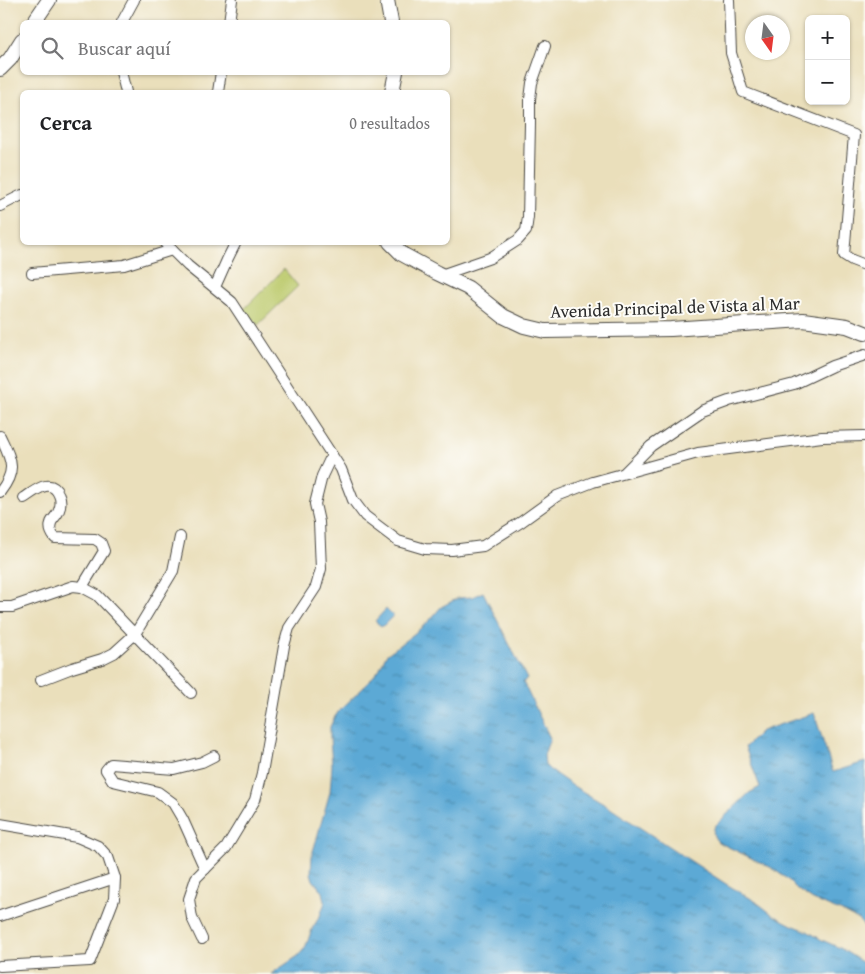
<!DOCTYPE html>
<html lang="es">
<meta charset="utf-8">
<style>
body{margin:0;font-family:"Gentium Book Plus",serif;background:#f6f6f6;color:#202124}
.controls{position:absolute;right:15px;top:15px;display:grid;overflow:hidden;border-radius:8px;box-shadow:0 1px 4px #0004}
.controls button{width:45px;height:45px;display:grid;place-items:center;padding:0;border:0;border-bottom:1px solid #e0e0e0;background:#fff;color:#202124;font:25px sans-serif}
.compass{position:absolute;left:745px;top:15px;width:45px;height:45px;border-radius:50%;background:#fff;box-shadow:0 1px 4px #0004;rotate:166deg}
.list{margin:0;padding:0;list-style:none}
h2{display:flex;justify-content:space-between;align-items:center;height:65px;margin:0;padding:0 20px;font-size:21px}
h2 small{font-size:16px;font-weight:400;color:#757577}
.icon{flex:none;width:28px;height:28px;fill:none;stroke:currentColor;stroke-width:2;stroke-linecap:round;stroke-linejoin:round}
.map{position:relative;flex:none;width:865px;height:974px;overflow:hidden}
.search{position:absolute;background:#fff;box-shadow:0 1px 4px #0004;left:20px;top:20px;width:430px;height:55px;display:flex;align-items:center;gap:12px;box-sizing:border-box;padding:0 18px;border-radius:8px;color:#757577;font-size:19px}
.panel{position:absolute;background:#fff;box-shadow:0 1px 4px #0004;left:20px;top:90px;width:430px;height:155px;border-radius:8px}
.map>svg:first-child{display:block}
.pitch{fill:#bbc96b;stroke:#737a4b}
.water{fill:url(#water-ripples);stroke:#436a80}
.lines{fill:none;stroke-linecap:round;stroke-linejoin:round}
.street-casing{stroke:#484641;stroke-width:12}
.secondary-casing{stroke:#484641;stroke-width:16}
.street{stroke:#fff;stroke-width:10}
.secondary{stroke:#fff;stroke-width:14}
.labels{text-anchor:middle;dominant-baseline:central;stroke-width:4;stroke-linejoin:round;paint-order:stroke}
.street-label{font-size:18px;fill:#2b2b2b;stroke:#fdfcf7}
</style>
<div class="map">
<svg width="865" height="974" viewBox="0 0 865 974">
<defs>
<pattern id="water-ripples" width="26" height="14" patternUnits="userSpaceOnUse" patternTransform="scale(1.25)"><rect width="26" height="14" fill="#5ba9d5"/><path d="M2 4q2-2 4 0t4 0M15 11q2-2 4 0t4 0" fill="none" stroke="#4b8aad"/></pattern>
</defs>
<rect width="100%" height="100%" fill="#fdfcf7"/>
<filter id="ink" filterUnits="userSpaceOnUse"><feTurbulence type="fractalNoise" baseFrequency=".02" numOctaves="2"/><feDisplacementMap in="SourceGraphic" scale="10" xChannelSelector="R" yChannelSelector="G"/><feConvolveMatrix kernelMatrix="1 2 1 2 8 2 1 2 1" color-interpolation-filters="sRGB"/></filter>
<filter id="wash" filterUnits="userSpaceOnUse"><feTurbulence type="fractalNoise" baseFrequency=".0096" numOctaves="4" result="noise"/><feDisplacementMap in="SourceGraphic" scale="20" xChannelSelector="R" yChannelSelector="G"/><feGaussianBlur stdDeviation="1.12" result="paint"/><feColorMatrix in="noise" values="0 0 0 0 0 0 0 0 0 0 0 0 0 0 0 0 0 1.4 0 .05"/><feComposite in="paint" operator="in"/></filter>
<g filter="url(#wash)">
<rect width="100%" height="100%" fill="#eadfbb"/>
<polygon class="pitch" points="284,269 298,286 258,325 243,310"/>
<g class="water">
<polygon points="483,592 527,679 523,682 550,738 544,755 545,765 550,770 570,784 607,806 726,884 755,901 773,915 792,925 807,931 822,940 840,948 865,964 865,974 271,974 298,956 305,948 313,927 320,916 325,902 323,892 313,880 311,873 312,855 330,792 332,765 330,738 330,727 334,718 339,711 363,688 379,670 386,655 415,633 429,621 441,607 458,598 472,597"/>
<polygon points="386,609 393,616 382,627 375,621"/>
<path d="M814 713 833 772 865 762V927L858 920 845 913 813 900 798 890 787 879 772 868 718 842C713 836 712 833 715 826L749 793 760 787 745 747 761 731Z"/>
</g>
</g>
<g filter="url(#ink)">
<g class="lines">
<g class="street-casing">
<g id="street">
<polyline points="729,0 731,53 743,92 854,135 844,255 852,260 865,265"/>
<polyline points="122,22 134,0"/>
<polyline points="229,22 232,0"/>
<polyline points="121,72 126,92"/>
<polyline points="218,92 221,72"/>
<polyline points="0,206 22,195"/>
<polyline points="164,242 188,266 232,302 341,469 353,500 365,516 398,541 425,549 452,550 483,546 521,522 557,496 593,482 698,453 822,437 865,436"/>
<polyline points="32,273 124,265 172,250"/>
<polyline points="441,275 490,258 518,240 526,231 528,217 530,124 530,99 532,83 545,46"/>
<polyline points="215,287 227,260 236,242"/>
<path d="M0 436C11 460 18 469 0 492"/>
<polyline points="624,473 651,446 702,411 729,401 794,384 832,366 865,355"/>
<path d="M24 498C35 491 51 476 59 495 61 499 61 506 59 510 58 515 52 519 51 523 49 529 51 533 55 538L95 539 101 543 104 551 82 587"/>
<polyline points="0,607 12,607 73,586 82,587 97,595 191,693"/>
<polyline points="41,680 72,668 102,659 114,653 135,634 173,571 180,537"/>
<polyline points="0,824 77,837 98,846 108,857 115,878 114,899 90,961 0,966"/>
<polyline points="205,869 183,820 173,803 158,792 113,781 106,770 111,764 174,769 202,762 214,756"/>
<polyline points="0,916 115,878"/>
<polyline points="202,939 192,918 189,899 196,878 226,848 255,800 262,773 284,646 289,628 316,587 321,569 319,522 315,504 322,476 332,455"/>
</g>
</g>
<g class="secondary-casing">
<g id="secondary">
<polyline points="387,0 391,22"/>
<polyline points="34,22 49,0"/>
<polyline points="0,69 10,59 22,40"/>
<polyline points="392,92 396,72"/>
<polyline points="390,242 402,254 437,273 468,288 503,316 524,326 545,331 671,329 803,320 847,326 865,333"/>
</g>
</g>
<use href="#street" class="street"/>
<use href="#secondary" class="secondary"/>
</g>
</g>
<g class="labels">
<g class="street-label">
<text transform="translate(675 307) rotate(-2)">Avenida Principal de Vista al Mar</text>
</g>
</g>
</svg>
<div class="controls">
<button>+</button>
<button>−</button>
</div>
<svg class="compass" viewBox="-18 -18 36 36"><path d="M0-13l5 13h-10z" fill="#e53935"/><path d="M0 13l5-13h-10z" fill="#757577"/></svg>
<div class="search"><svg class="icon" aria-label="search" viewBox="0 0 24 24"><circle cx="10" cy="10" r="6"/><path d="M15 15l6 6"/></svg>Buscar aquí</div>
<section class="panel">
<h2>Cerca<small>0 resultados</small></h2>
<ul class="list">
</ul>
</section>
</div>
